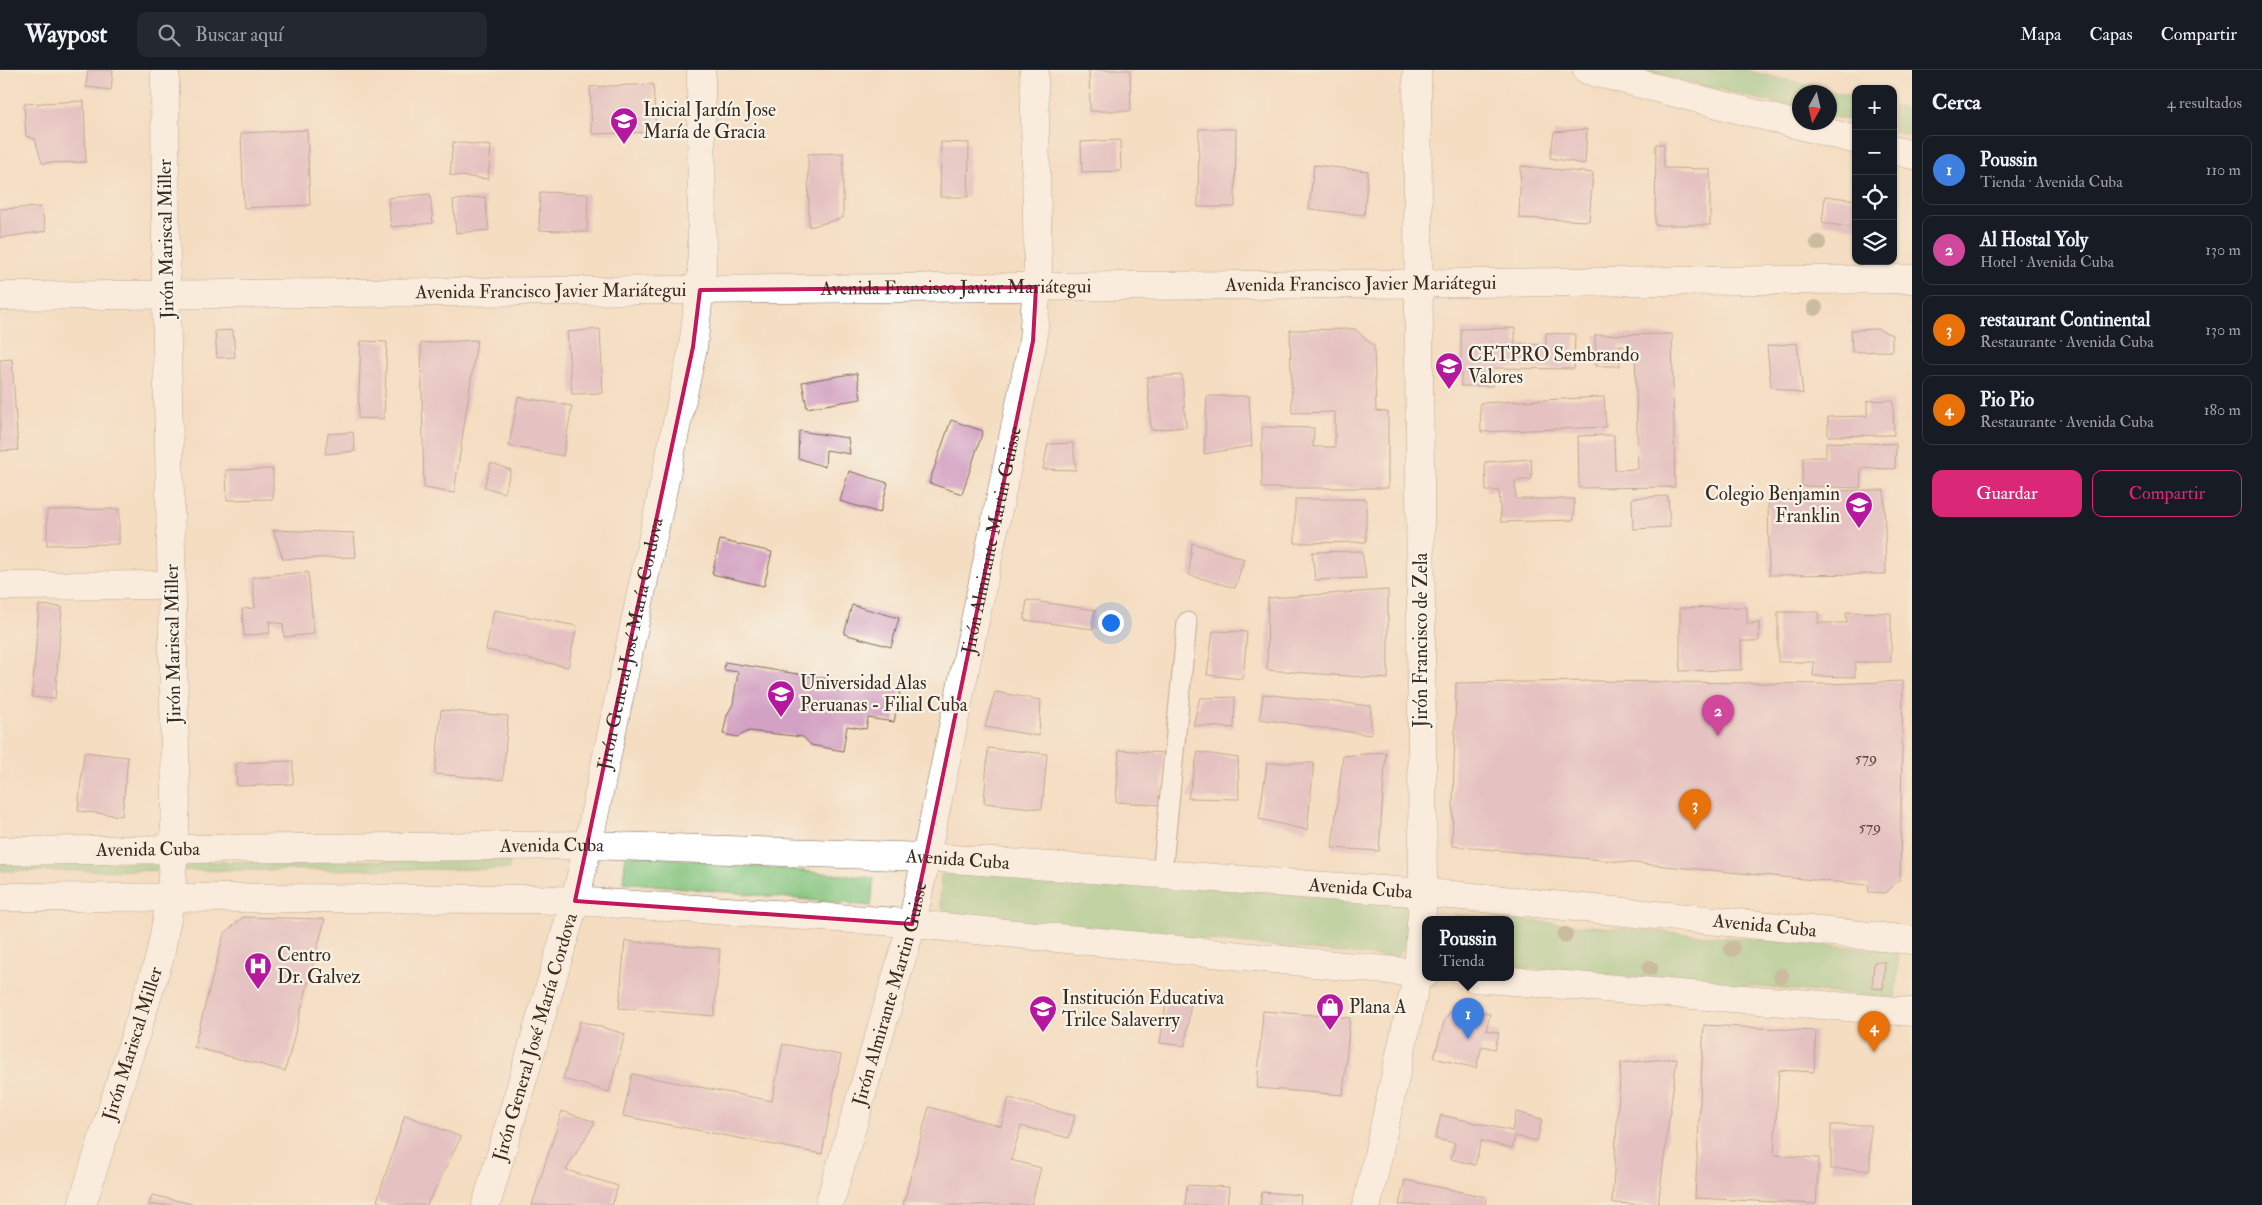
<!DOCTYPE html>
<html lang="es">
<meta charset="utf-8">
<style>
body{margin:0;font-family:"IM FELL Double Pica",serif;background:#242831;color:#f1f3f6}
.controls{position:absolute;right:15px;top:15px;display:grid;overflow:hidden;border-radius:10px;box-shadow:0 1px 4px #0004}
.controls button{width:45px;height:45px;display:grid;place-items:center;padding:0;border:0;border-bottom:1px solid #363941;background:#171b24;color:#f1f3f6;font:25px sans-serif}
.compass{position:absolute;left:1792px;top:15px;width:45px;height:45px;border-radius:50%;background:#171b24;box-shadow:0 1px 4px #0004;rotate:188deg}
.you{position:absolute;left:1110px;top:552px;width:18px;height:18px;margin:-12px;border:4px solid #fff;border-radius:50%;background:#1a73e8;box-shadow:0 0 0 8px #1a73e833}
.badge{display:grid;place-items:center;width:32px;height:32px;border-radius:50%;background:#db2777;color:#fff;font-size:16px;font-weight:700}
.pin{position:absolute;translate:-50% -41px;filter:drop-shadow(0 1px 2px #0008)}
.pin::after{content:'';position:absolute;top:26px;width:18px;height:15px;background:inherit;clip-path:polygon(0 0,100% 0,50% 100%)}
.popup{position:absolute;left:1422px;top:846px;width:92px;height:65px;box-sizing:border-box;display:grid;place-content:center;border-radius:10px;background:#171b24;filter:drop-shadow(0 1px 4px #0005);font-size:16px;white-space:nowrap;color:#9ea1a6}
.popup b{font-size:19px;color:#f1f3f6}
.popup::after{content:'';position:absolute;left:50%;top:100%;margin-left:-10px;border:10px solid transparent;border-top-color:#171b24}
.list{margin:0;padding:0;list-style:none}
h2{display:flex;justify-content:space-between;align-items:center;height:65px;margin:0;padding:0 20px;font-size:21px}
h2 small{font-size:16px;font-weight:400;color:#9ea1a6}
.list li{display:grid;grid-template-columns:32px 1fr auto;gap:15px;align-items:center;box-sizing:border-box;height:70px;margin:0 10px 10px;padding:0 10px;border:1px solid #363941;border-radius:10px}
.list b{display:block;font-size:19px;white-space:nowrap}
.list p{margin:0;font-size:16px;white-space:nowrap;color:#9ea1a6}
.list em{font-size:16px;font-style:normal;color:#9ea1a6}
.actions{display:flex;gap:10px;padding:15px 20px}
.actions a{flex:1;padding:11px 0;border:1px solid #db2777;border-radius:10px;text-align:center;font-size:18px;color:#db2777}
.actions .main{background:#db2777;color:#fff}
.icon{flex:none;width:28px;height:28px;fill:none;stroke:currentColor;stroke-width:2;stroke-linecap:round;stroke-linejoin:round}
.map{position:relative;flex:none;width:1912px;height:1135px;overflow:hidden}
header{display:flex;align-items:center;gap:30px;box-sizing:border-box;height:70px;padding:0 25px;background:#171b24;border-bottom:1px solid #363941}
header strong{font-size:24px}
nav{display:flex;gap:28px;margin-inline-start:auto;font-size:18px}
.search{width:350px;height:45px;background:#242831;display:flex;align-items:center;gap:12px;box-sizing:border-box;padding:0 18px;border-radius:10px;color:#9ea1a6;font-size:19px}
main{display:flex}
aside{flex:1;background:#171b24}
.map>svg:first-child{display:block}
.green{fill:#84c57e;stroke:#60784e}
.building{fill:#d3a1c3}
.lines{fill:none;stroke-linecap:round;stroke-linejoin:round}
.lane-casing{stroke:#7c6957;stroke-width:21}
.street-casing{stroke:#7c6957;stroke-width:29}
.secondary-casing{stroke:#7c6957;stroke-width:29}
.lane{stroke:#fff;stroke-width:19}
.street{stroke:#fff;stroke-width:28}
.secondary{stroke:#fff;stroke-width:28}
.tree{fill:#9a9477}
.marked{fill:none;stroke:#c2185b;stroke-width:4;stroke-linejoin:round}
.labels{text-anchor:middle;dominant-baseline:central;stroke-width:4.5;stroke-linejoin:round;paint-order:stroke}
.number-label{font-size:16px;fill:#614847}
.poi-label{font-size:19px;fill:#3b2a1e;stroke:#f7f3e8;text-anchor:start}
.street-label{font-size:19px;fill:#3b2a1e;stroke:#f7f3e8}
</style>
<header>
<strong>Waypost</strong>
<div class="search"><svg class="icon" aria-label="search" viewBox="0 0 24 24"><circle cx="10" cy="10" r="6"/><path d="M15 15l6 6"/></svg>Buscar aquí</div>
<nav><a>Mapa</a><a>Capas</a><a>Compartir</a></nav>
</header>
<main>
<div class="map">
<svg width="1912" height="1135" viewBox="0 0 1912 1135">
<rect width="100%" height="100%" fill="#f7f3e8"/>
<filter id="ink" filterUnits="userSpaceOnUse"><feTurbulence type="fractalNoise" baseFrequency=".02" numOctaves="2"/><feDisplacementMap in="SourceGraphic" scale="10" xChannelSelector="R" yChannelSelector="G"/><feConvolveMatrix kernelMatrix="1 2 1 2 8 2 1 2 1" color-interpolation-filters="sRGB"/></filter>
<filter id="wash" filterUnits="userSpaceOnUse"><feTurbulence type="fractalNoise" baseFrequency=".0096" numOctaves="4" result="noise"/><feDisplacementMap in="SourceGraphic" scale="20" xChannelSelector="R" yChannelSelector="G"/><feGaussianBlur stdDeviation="1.12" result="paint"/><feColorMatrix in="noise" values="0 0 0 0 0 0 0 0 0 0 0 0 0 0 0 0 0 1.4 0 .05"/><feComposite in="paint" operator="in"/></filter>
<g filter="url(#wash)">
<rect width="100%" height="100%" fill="#f4ddc1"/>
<g class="green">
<polygon points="1640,0 1745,0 1856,27 1856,52 1830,46 1830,22 1800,22 1799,39"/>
<polygon points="1893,36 1912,41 1912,66 1893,61"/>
<polygon points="626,784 874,808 871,836 623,812"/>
<polygon points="509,790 509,799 0,801 0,793"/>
<polygon points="950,799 1402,832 1411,842 1406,875 1396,888 947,845 940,834 941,805"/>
<polygon points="1453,845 1899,881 1895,928 1511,897 1510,850 1453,850"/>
</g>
<g id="blocks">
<g class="building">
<polygon points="88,0 113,0 111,20 86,17"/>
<polygon points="1089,0 1130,0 1131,41 1090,41"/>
<polygon points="653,14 656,62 592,64 590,17"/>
<polygon points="84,31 86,92 42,93 35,69 26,66 24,34"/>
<polygon points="1199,59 1236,59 1235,137 1198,137"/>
<polygon points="1587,59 1585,94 1550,88 1554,62"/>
<polygon points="307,60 310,135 244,138 241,63"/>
<polygon points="1120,70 1121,101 1082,102 1081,72"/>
<polygon points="453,72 491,76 488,109 450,105"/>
<polygon points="941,72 969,73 968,127 940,127"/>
<polygon points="1656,74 1664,74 1664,98 1710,99 1710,155 1655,155"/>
<polygon points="843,83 843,148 809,157 808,84"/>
<polygon points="1314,95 1368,101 1364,145 1309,139"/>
<polygon points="1521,96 1593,103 1589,151 1519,148"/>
<polygon points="540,122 588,124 587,162 539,160"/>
<polygon points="430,124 433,153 391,157 388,128"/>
<polygon points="1825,126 1856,130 1856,158 1822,153"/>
<polygon points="485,127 489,160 456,163 453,130"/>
<polygon points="41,137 46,161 0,168 0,139"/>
<polygon points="1515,258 1515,274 1546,275 1546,263 1575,264 1574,299 1492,298 1492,316 1461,316 1461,259"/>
<polygon points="600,259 603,323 572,324 567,262"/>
<polygon points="1355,259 1374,276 1376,341 1388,342 1388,418 1262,418 1262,357 1314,358 1313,377 1335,377 1335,342 1292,343 1290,260"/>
<polygon points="1878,259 1892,265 1892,281 1852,282 1851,260"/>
<polygon points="233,260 235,287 217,288 215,261"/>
<polygon points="1672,264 1675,417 1579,418 1578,366 1614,365 1615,400 1638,399 1635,279 1619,275 1620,296 1596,296 1595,265"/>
<polygon points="477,270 454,423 424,418 421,273"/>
<polygon points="361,271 387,272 384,349 358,348"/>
<polygon points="1797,273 1803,324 1771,317 1767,276"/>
<polygon points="12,289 18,380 0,381 0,290"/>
<polygon points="857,303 861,329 807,338 802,312"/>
<polygon points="1182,305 1186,357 1151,360 1147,307"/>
<polygon points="1207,326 1249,326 1252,376 1204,384"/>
<polygon points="518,327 572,336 563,386 509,376"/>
<polygon points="1604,327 1606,357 1481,362 1480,333"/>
<polygon points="1893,330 1894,365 1828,366 1828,347 1867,346 1867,331"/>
<polygon points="951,350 983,361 962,424 929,413"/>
<polygon points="799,361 848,368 850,384 826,380 825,397 798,388"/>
<polygon points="353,362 355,381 325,384 328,364"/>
<polygon points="1826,372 1896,374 1895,399 1861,398 1860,418 1802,416 1803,387 1826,387"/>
<polygon points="1073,373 1076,400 1043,399 1048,374"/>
<polygon points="1531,389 1532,409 1515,411 1516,429 1574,429 1574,450 1501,452 1499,421 1486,421 1485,392"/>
<polygon points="491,393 511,400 504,423 484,417"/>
<polygon points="273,399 273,429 227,430 226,400"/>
<polygon points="849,401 888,413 880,443 840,431"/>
<polygon points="1884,420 1886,504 1769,505 1768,422"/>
<polygon points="1668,426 1670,457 1633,459 1632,428"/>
<polygon points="1295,429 1366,429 1366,472 1295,473"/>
<polygon points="119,439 119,474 47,475 47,440"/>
<polygon points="273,460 354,463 356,487 283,489"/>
<polygon points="720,470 772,482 764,516 712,504"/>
<polygon points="1192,473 1244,489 1235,518 1189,505"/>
<polygon points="1362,481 1366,508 1315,510 1312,482"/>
<polygon points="308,502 314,564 284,567 283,554 269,551 270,563 244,566 242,539 255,538 252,507"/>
<polygon points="1388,520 1388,609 1267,600 1268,528"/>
<polygon points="1027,530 1095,540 1093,559 1024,550"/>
<polygon points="39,535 62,537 55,629 32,627"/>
<polygon points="852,535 899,548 891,577 844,564"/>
<polygon points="1747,537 1747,554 1759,553 1759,571 1741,571 1742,600 1680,601 1680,538"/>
<polygon points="494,540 577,556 568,597 486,580"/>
<polygon points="1778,542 1819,542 1818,553 1847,553 1846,542 1891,543 1891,592 1855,592 1855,607 1813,606 1814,592 1778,592"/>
<polygon points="1213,561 1247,562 1243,609 1207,605"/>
<polygon points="725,592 900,621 894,652 868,648 866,659 847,656 843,681 811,675 803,667 749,661 737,667 723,664 727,645 733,634 738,602 724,600"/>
<polygon points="1593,611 1829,614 1903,611 1900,809 1886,823 1869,822 1868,815 1452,776 1456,613"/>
<polygon points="995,622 1041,630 1039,666 985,657"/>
<polygon points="1263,624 1371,636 1371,665 1260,649"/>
<polygon points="1235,627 1234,658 1193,655 1200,628"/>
<polygon points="441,640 508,646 503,710 435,704"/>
<polygon points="988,678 1047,684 1042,739 984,733"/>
<polygon points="1119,680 1164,683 1161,735 1116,732"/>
<polygon points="84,682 128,687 122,746 78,741"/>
<polygon points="1198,682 1238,688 1239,729 1188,728"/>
<polygon points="1386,682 1379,781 1332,778 1343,686"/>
<polygon points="293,691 293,714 237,716 236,693"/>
<polygon points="1267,693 1314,693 1307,760 1259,749"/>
<polygon points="243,847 325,849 285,1001 194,977 224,864"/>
<polygon points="625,871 720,879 714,946 619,938"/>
<polygon points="1874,892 1885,892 1883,919 1872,918"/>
<polygon points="1168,921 1192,925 1185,976 1160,973"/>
<polygon points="1464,938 1490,944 1486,960 1499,963 1495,979 1482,976 1476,998 1434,988 1444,952 1449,943"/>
<polygon points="1263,941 1350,948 1343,1025 1257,1018"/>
<polygon points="580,951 625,964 609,1022 563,1009"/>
<polygon points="1704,955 1816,961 1814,1002 1779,1000 1774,1085 1819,1088 1816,1134 1695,1128"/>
<polygon points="783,974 841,985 822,1084 623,1046 632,1004 772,1031"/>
<polygon points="1677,988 1658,1135 1612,1133 1621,993"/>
<polygon points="1009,1028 1075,1046 1069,1068 1021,1056 1011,1090 1041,1098 1031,1135 903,1135 929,1037 1001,1056"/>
<polygon points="562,1041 595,1052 566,1100 618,1116 612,1135 532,1135"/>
<polygon points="1516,1042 1542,1049 1537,1071 1515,1066 1512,1078 1481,1071 1475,1095 1451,1089 1455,1073 1435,1069 1441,1045 1512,1061"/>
<polygon points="405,1045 461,1067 427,1135 389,1135 377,1131"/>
<polygon points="1831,1055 1870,1055 1870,1100 1831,1099"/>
<polygon points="1405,1110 1486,1127 1485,1135 1399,1135"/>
<polygon points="1187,1115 1229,1117 1227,1135 1185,1135"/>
<polygon points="1262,1122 1301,1125 1300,1135 1260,1135"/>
<polygon points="152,1125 192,1134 192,1135 149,1135"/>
</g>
</g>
</g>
<g filter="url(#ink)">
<use href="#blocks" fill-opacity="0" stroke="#7c6957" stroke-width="1"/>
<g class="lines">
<g class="lane-casing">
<polyline id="lane" points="1162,804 1187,552"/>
</g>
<g class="street-casing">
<g id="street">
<polyline points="1587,0 1856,70"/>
<polyline points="1893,80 1912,85"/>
<polyline points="0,516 171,515"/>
<path id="s1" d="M82 1135 160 886 171 827 176 733 166 224 165 0"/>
<path id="s2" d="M486 1135 575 831 588 775 693 277 702 200 701 0"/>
<path id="s3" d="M829 1135 912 854 1033 271 1038 197 1034 0"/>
<polyline points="1367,1135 1418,903 1423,823 1417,0"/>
</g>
</g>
<g class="secondary-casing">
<g id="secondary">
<path id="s4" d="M0 226 1912 209"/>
<path id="s5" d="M0 781 588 775 925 787 1452 825 1912 870"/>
<polyline points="0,827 532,829 575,831 883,851 1426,904"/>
<polyline points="1474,908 1912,942"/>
</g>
</g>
<use href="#lane" class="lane"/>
<use href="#street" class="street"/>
<use href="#secondary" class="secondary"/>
</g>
<g class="tree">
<circle cx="1818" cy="173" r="8"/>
<circle cx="1815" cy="238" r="8"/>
<circle cx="1565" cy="865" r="8"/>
<circle cx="1732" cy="879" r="8"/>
<circle cx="1650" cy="898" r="8"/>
<circle cx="1781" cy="906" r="8"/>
</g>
</g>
<path d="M0 0H1912V1135H0ZM1036 217 1033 271 912 854 575 831 693 277 700 220Z" fill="#f4ddc1" fill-opacity=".55" fill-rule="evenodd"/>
<path class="marked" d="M1036 217 1033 271 912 854 575 831 693 277 700 220Z"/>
<defs>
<g id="school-pin" transform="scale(1.4375)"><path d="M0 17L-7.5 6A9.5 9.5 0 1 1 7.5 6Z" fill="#b5179e" stroke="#f7f3e8"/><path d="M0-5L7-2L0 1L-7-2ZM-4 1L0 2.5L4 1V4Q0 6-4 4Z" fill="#fff"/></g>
<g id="university-pin" transform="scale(1.4375)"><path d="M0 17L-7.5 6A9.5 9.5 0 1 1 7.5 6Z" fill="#b5179e" stroke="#f7f3e8"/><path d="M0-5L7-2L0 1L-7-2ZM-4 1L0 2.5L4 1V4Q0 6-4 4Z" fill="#fff"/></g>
<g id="hospital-pin" transform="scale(1.4375)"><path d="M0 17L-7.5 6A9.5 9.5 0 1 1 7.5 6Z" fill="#b5179e" stroke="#f7f3e8"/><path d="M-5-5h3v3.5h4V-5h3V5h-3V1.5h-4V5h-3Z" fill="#fff"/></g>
<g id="shop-pin" transform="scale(1.4375)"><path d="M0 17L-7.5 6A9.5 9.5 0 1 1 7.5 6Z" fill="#b5179e" stroke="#f7f3e8"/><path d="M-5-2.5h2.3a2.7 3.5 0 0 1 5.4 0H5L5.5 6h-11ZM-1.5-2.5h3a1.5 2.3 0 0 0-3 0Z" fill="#fff"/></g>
</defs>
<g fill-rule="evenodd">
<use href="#school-pin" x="624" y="51"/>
<use href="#university-pin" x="1449" y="296"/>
<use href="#school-pin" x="1859" y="435"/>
<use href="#university-pin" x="781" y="624"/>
<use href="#hospital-pin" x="258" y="896"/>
<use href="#shop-pin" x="1330" y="937"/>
<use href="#school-pin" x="1043" y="939"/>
</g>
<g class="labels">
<g class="number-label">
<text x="1866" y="688">579</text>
<text x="1870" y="757">579</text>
</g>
<g class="poi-label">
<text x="643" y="40">Inicial Jardín Jose<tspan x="643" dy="22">María de Gracia</tspan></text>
<text x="1468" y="285">CETPRO Sembrando<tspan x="1468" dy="22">Valores</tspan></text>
<text x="1840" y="424" text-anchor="end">Colegio Benjamin<tspan x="1840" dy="22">Franklin</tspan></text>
<text x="800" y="613">Universidad Alas<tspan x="800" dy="22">Peruanas - Filial Cuba</tspan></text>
<text x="277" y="885">Centro<tspan x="277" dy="22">Dr. Galvez</tspan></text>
<text x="1062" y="928">Institución Educativa<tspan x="1062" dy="22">Trilce Salaverry</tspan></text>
<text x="1349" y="937">Plana A</text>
</g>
<g class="street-label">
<text transform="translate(166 169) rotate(-91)">Jirón Mariscal Miller</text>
<text stroke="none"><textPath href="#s4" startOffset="1361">Avenida Francisco Javier Mariátegui</textPath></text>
<text stroke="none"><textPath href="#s4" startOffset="956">Avenida Francisco Javier Mariátegui</textPath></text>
<text stroke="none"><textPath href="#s4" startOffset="551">Avenida Francisco Javier Mariátegui</textPath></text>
<text stroke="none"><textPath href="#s3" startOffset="685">Jirón Almirante Martin Guisse</textPath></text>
<text transform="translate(1421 570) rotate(-90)">Jirón Francisco de Zela</text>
<text transform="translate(173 574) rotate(-91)">Jirón Mariscal Miller</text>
<text stroke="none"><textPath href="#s2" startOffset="580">Jirón General José María Cordova</textPath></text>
<text stroke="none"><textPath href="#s5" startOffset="552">Avenida Cuba</textPath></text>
<text stroke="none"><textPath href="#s5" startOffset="148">Avenida Cuba</textPath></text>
<text stroke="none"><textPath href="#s5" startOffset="958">Avenida Cuba</textPath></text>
<text stroke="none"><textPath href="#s5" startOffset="1362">Avenida Cuba</textPath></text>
<text stroke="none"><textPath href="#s5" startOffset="1768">Avenida Cuba</textPath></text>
<text stroke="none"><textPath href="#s3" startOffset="220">Jirón Almirante Martin Guisse</textPath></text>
<text stroke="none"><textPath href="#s2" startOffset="175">Jirón General José María Cordova</textPath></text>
<text stroke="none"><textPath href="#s1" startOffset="169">Jirón Mariscal Miller</textPath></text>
</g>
</g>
</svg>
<div class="controls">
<button>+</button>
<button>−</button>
<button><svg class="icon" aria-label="locate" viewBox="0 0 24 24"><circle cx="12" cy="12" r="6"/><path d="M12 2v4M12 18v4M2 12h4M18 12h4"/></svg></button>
<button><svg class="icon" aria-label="layers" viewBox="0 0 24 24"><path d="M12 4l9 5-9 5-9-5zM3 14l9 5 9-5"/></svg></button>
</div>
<svg class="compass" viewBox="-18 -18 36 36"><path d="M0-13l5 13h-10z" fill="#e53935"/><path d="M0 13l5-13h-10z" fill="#9ea1a6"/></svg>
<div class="you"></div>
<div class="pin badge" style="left:1468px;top:969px;background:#3f7fe0">1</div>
<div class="popup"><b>Poussin</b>Tienda</div>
<div class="pin badge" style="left:1718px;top:666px;background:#d1479c">2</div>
<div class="pin badge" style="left:1695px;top:760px;background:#e8710a">3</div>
<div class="pin badge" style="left:1874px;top:982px;background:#e8710a">4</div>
</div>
<aside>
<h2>Cerca<small>4 resultados</small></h2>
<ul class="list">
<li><span class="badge" style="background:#3f7fe0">1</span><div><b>Poussin</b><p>Tienda · Avenida Cuba</p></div><em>110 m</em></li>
<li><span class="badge" style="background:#d1479c">2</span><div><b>Al Hostal Yoly</b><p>Hotel · Avenida Cuba</p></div><em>130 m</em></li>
<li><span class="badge" style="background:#e8710a">3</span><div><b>restaurant Continental</b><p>Restaurante · Avenida Cuba</p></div><em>130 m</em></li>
<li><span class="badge" style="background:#e8710a">4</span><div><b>Pio Pio</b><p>Restaurante · Avenida Cuba</p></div><em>180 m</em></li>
</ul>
<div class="actions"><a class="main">Guardar</a><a>Compartir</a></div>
</aside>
</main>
